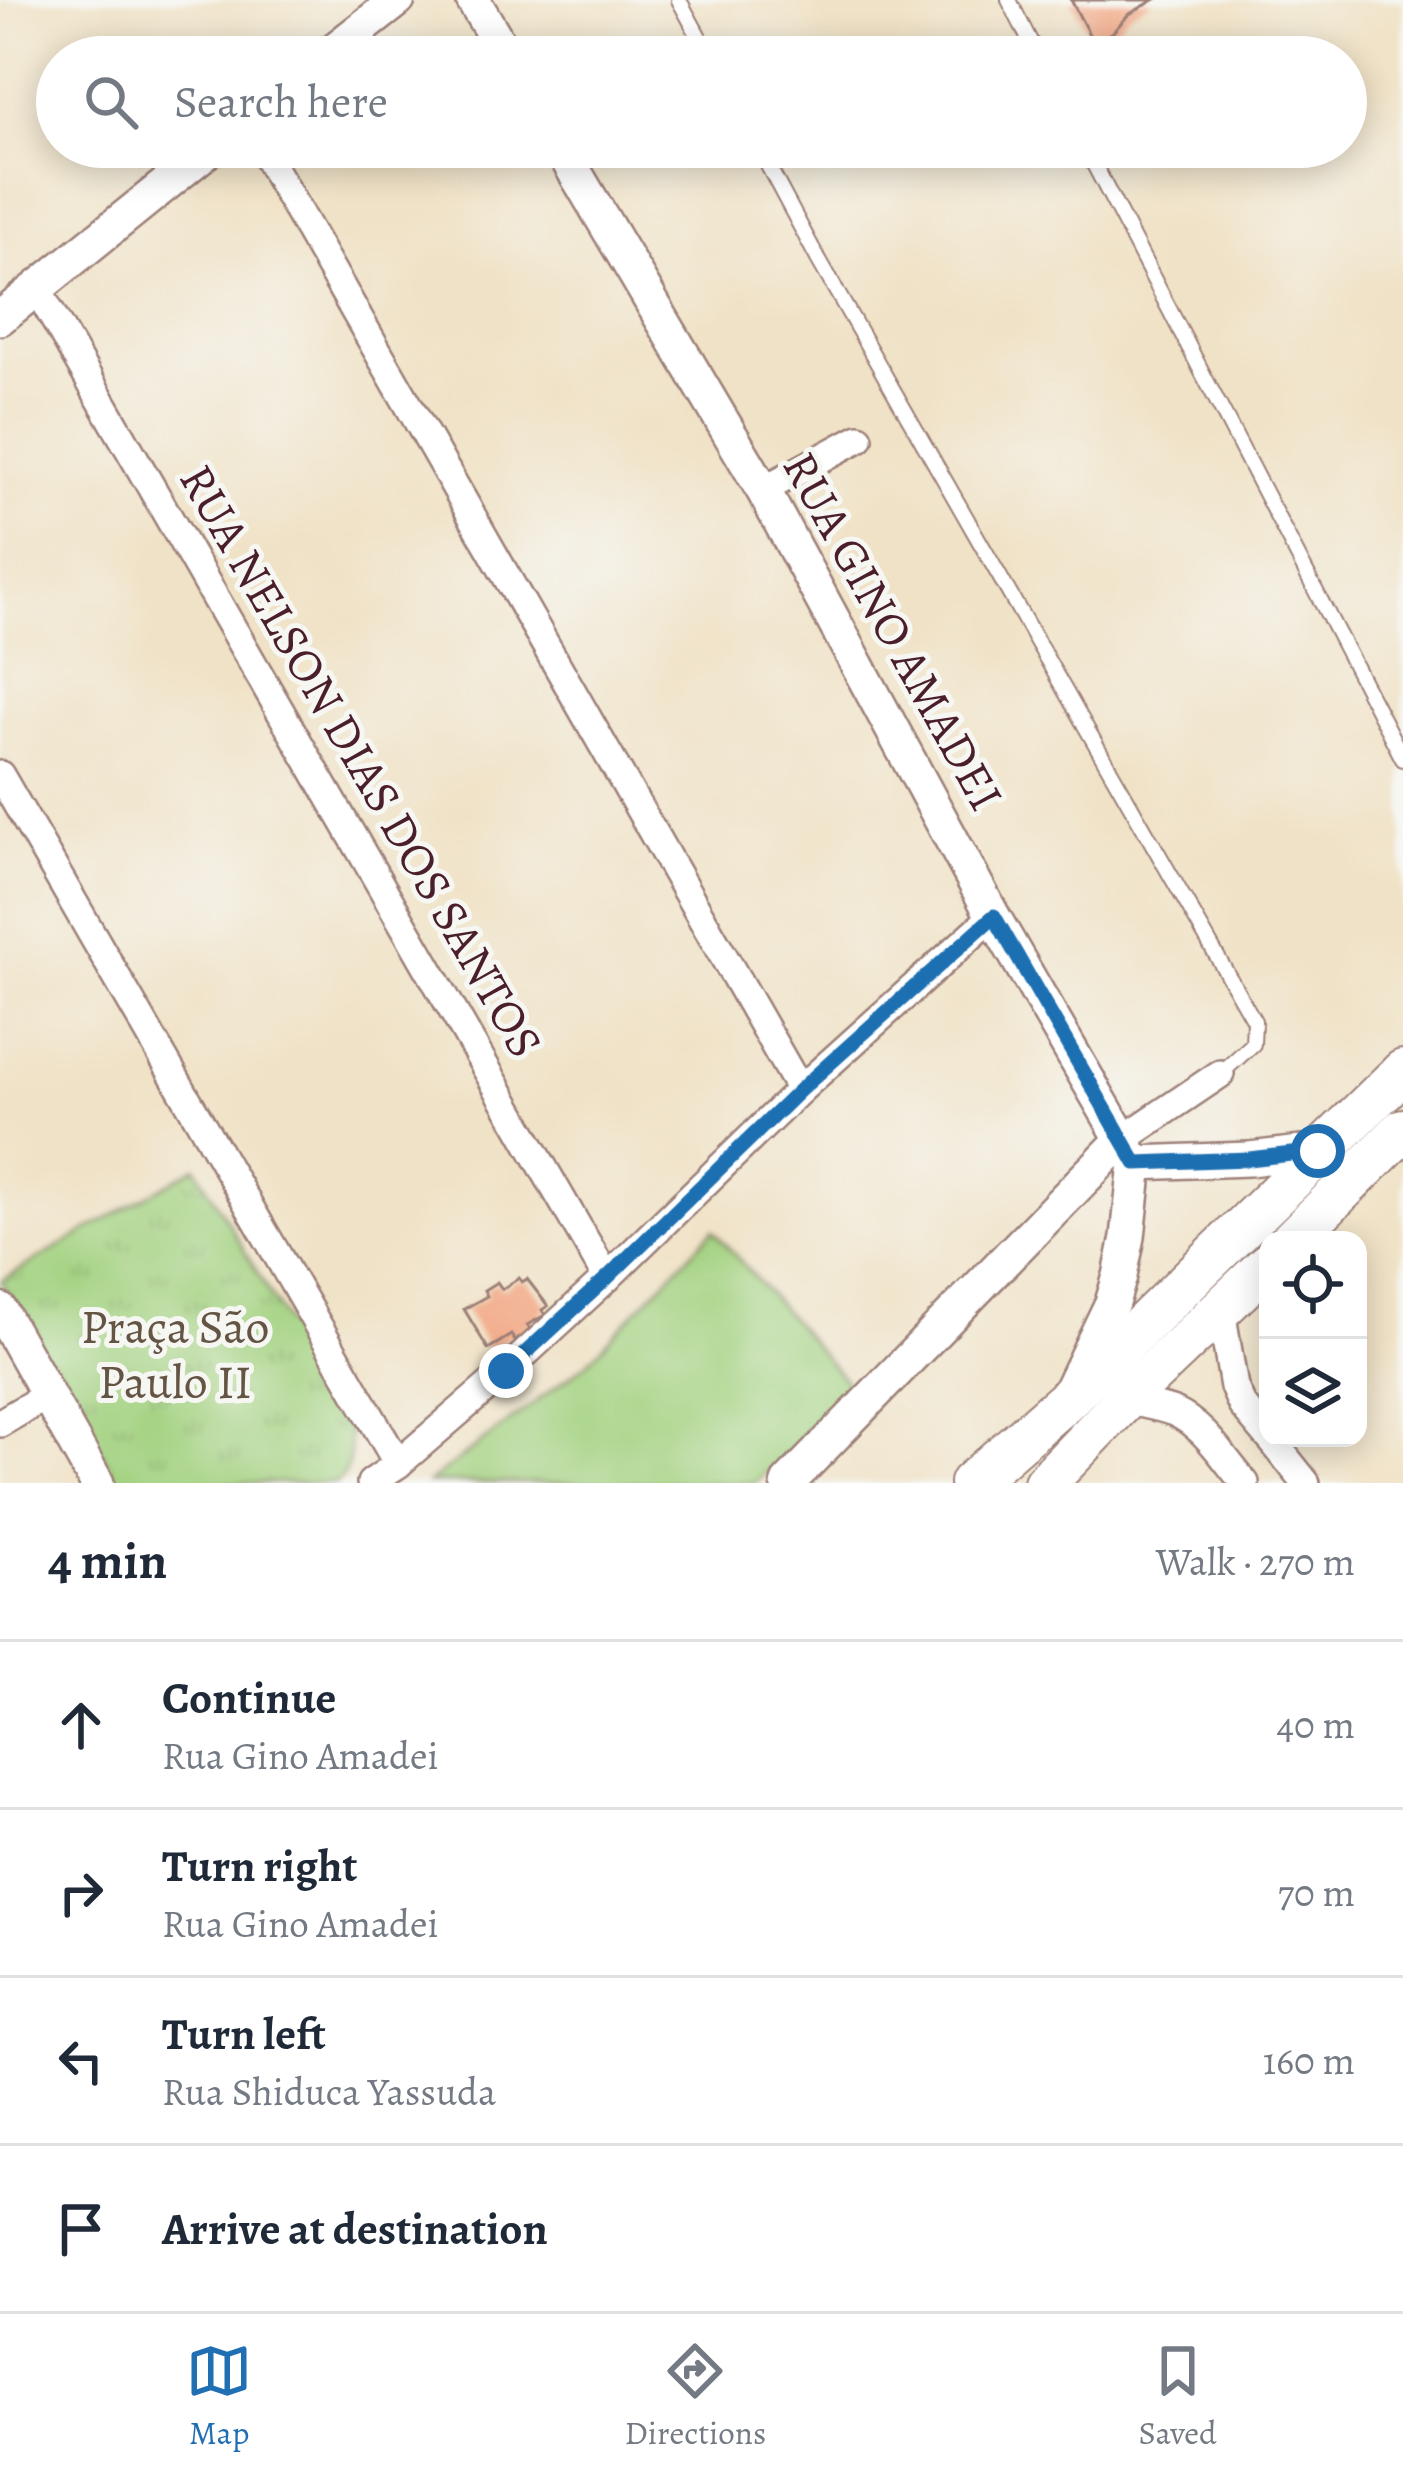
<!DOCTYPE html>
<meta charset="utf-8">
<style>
body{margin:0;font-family:Alegreya,serif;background:#f2f2f3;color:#1f2937}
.controls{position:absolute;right:36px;bottom:36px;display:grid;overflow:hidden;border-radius:24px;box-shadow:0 6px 30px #0003}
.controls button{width:108px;height:108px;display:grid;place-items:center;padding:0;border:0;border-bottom:3px solid #e0e1e3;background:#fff;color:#1f2937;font:60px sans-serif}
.stop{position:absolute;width:36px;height:36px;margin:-27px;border:9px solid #1f6fb2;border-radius:50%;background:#fff}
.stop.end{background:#1f6fb2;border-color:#fff;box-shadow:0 3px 12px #0008}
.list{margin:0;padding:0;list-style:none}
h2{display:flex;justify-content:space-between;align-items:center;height:156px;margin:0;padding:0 48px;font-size:51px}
h2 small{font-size:39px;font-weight:400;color:#747a83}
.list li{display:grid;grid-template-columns:78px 1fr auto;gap:36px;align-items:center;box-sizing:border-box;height:168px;padding:0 48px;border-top:3px solid #e0e1e3}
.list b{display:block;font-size:45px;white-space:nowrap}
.list p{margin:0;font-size:39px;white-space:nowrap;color:#747a83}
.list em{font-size:39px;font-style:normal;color:#747a83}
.icon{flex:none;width:66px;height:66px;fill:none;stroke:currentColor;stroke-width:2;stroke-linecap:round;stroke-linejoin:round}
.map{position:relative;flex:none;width:1403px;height:1483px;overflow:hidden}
.search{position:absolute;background:#fff;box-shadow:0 6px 30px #0003;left:36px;right:36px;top:36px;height:132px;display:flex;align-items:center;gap:30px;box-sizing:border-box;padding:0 42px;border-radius:66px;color:#747a83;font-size:45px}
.sheet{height:828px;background:#fff}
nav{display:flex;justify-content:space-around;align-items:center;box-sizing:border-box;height:168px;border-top:3px solid #e0e1e3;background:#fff;font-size:33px;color:#747a83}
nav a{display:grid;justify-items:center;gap:6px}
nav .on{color:#1f6fb2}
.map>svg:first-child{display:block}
.grass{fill:#a2d17f;stroke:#767855;stroke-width:3}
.park{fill:url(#park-tufts);stroke:#767855;stroke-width:3}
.building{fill:#f2a986}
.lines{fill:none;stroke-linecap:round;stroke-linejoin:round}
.service-casing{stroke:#9d8078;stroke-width:18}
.minor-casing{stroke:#9d8078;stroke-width:32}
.tertiary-casing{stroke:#9d8078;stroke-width:38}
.primary-casing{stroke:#9d8078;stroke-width:46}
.service{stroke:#fff;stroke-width:14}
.minor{stroke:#fff;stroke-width:27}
.tertiary{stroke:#fff;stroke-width:33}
.primary{stroke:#fff;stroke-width:42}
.route{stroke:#1f6fb2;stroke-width:15}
.labels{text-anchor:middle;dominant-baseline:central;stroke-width:10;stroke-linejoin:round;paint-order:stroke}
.street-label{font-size:48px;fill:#4a1f2b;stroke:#f6f6f2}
.park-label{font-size:48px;fill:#645444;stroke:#f6f6f2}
</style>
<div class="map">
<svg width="1403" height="1483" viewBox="0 0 1403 1483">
<defs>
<pattern id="park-tufts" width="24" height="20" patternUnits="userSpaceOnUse" patternTransform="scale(3)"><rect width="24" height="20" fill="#a2d17f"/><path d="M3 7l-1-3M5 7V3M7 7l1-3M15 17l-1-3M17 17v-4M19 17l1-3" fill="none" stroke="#8db36e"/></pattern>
</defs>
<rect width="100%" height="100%" fill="#f6f6f2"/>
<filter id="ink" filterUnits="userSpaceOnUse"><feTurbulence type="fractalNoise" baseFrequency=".00833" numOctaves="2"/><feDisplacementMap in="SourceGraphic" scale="24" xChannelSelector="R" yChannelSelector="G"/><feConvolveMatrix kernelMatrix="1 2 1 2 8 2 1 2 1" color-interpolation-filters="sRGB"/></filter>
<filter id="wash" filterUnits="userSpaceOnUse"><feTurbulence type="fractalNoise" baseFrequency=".004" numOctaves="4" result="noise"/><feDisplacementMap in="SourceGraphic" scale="48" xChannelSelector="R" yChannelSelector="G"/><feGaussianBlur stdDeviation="2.7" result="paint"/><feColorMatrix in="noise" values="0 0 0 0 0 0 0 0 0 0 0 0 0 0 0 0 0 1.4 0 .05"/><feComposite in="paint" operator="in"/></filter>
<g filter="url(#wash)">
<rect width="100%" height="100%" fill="#f0e2c6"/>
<polygon class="grass" points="713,1230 852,1389 755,1483 428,1483 586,1364"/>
<path class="park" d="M196 1167 348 1429C350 1450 353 1468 336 1483H119L1 1281Z"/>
<g id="blocks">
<g class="building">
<polygon points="1071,0 1154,0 1128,15 1113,32 1094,44"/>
<polygon points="519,1278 522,1282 527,1279 548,1306 542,1310 545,1315 527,1325 531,1331 515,1341 511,1335 488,1349 464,1309 487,1296 484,1290 497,1282 502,1289"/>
</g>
</g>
</g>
<g filter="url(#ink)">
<use href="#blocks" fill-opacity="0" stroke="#9d8078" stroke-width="3"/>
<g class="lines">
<g class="service-casing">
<g id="service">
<polyline points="679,0 710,57"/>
<polyline points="1009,0 1038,57"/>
<polyline points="758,147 818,259 1254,1021 1253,1044 1220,1074"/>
<polyline points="1085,147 1403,759"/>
</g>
</g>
<g class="minor-casing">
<g id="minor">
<polyline points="261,147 800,1090"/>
<polyline points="37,289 607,1278"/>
<polyline points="763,490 859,438"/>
<polyline points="0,775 398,1464"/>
<polyline points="1122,1140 1220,1074"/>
<polyline points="1221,1310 1234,1387 1242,1405 1268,1436"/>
<path d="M1125 1400C1141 1404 1158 1406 1174 1412 1204 1425 1224 1459 1245 1483"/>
<polyline points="0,1423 46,1396"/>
<polyline points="1270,1438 1306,1483"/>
<polyline points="371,1483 398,1464 506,1371 607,1278 800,1090 993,916"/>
</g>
</g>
<g class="tertiary-casing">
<g id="tertiary">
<polyline points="473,0 507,57"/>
<polyline points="325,57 398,0"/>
<polyline points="560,147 763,490 993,916 1136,1163 1128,1237 1120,1276 1112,1303 1072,1386"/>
<polyline points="0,318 212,147"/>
<polyline points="1136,1163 1249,1159 1318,1151"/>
<polyline points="0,1310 97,1483"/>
<polyline points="788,1483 1122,1140"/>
</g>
</g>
<g class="primary-casing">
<g id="primary">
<polyline points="1292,1240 1403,1130"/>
<polyline points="971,1483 1065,1401 1403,1071"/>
<polyline points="1045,1483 1125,1400 1268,1264"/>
</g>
</g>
<use href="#service" class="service"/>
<use href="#minor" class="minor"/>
<use href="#tertiary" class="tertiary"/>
<use href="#primary" class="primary"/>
</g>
</g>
<g class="lines" filter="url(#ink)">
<polyline class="route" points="506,1371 607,1278 800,1090 994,916 1136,1163 1249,1159 1318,1151"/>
</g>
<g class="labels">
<g class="street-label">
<text transform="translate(893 631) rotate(61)">RUA GINO AMADEI</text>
<text transform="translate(361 761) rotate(60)">RUA NELSON DIAS DOS SANTOS</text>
</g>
<g class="park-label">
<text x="175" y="1327">Praça São<tspan x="175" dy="55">Paulo II</tspan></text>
</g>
</g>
</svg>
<div class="controls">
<button><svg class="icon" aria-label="locate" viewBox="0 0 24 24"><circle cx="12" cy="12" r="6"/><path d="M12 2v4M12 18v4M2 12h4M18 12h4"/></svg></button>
<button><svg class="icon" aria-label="layers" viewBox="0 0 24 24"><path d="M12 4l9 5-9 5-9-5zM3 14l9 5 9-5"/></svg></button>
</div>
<div class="stop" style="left:1318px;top:1151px"></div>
<div class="stop end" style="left:506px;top:1371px"></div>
<div class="search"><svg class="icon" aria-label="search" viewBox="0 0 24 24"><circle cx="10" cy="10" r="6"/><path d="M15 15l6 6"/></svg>Search here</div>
</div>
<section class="sheet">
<h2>4 min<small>Walk · 270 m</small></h2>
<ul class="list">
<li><svg class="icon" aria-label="ahead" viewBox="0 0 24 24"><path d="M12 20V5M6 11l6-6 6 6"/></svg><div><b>Continue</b><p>Rua Gino Amadei</p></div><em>40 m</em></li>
<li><svg class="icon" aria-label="right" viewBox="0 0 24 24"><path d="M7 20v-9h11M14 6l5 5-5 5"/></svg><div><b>Turn right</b><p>Rua Gino Amadei</p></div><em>70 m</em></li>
<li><svg class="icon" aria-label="left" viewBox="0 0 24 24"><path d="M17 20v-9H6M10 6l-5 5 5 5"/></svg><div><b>Turn left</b><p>Rua Shiduca Yassuda</p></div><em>160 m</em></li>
<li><svg class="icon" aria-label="arrive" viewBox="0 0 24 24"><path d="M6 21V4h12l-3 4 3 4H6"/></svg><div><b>Arrive at destination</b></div></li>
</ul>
</section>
<nav>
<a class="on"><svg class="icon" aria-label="map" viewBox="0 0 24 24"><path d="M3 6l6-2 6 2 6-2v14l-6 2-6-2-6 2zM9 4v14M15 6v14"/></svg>Map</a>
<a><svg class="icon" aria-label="directions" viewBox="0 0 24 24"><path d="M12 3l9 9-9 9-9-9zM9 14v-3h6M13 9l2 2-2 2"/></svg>Directions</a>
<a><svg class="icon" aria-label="saved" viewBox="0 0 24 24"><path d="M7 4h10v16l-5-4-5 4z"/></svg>Saved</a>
</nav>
